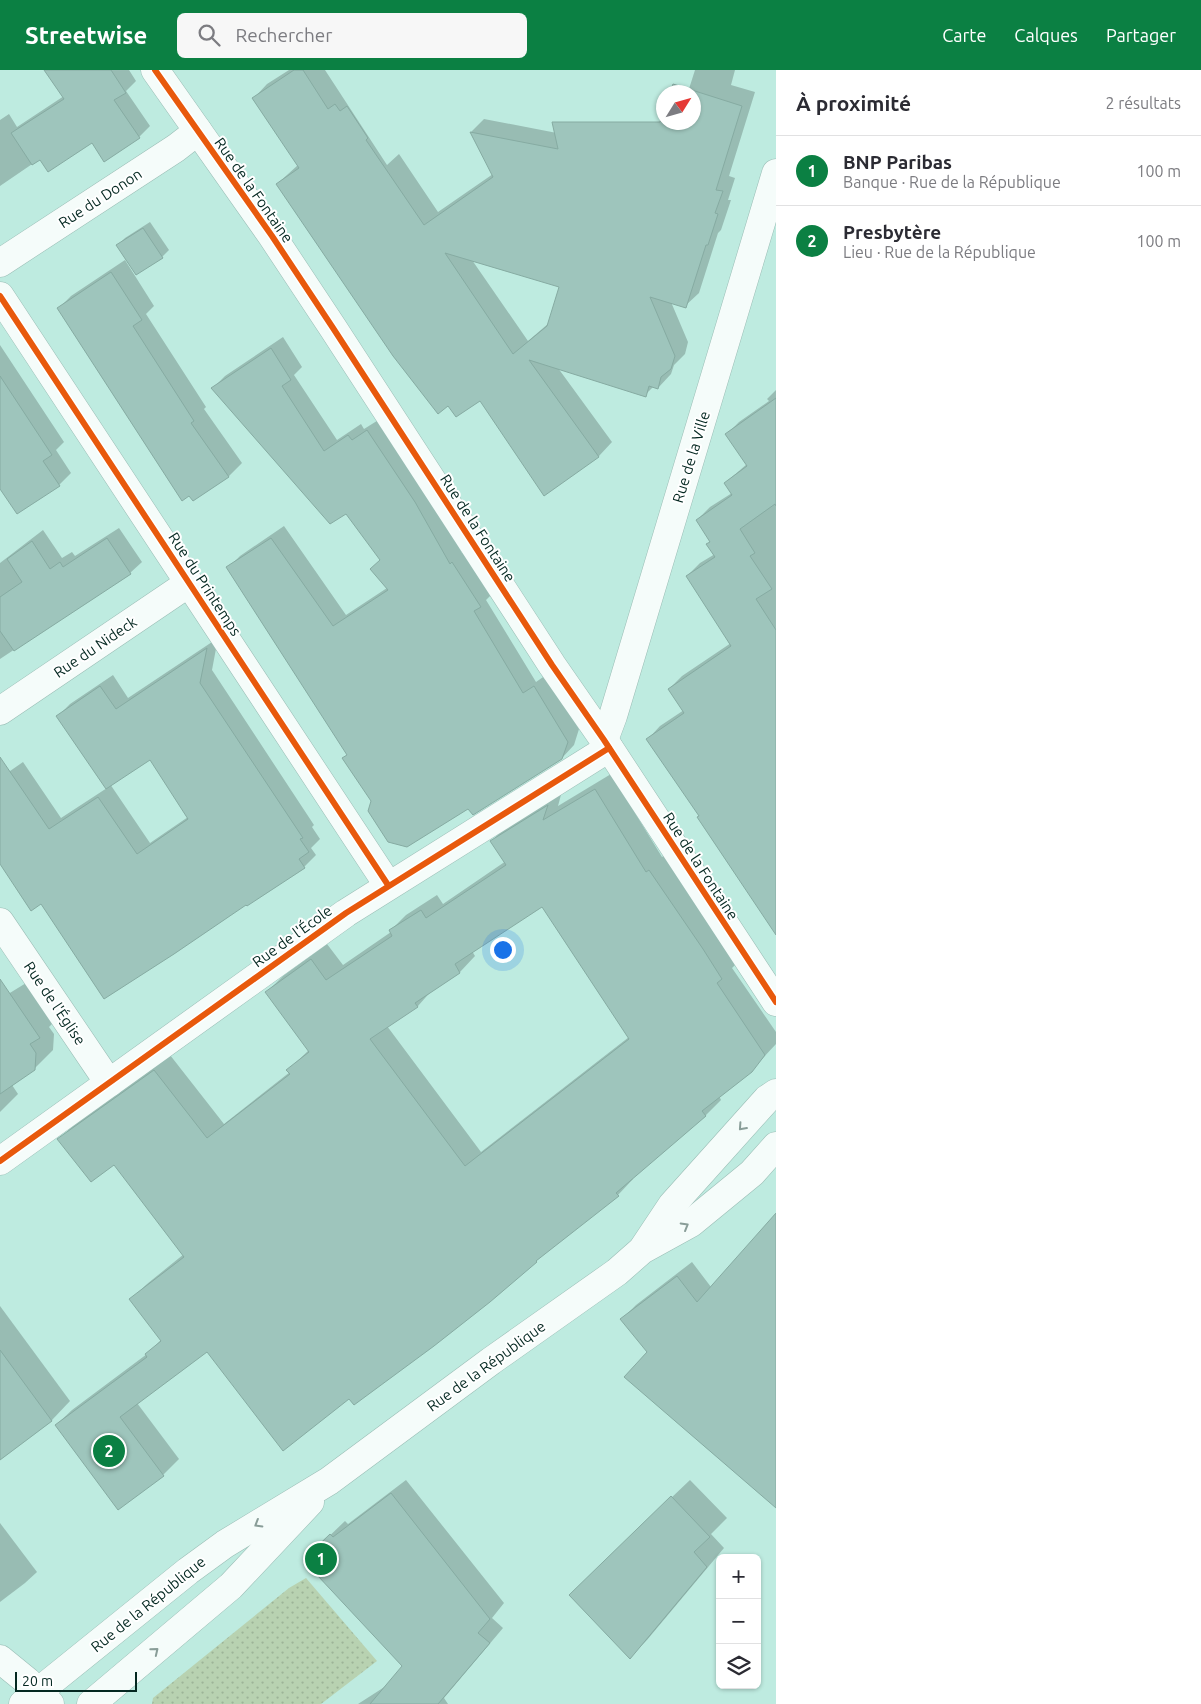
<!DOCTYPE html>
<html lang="fr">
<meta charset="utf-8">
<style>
body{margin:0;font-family:Ubuntu,sans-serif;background:#f7f7f7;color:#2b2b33}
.controls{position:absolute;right:15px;bottom:15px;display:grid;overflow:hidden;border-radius:8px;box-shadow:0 1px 4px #0004}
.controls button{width:45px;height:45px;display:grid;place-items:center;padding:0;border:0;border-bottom:1px solid #e1e1e2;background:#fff;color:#2b2b33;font:25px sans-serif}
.compass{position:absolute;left:656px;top:15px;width:45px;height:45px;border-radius:50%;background:#fff;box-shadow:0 1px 4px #0004;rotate:53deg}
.scale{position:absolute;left:15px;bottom:12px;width:122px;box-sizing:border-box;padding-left:5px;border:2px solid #042821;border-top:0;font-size:14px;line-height:18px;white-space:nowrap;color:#042821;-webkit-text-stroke:4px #fff;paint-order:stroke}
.you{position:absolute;left:502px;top:879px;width:18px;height:18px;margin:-12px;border:4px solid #fff;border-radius:50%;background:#1a73e8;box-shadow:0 0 0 8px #1a73e833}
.badge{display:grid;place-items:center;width:32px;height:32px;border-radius:50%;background:#0b8043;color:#fff;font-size:16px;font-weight:700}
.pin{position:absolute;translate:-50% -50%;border:2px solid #fff;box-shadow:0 1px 5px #0006}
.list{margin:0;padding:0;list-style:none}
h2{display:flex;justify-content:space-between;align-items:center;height:65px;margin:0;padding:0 20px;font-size:21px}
h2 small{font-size:16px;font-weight:400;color:#7c7c81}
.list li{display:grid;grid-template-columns:32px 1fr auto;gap:15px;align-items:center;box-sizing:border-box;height:70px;padding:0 20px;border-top:1px solid #e1e1e2}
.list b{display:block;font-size:19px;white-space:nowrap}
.list p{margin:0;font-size:16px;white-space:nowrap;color:#7c7c81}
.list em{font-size:16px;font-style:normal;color:#7c7c81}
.icon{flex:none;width:28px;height:28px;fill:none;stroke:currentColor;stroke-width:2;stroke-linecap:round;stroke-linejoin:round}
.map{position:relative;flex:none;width:776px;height:1634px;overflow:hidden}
header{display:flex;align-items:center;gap:30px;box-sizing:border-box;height:70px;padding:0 25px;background:#0b8043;color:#fff}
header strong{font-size:24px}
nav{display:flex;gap:28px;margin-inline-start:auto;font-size:18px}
.search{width:350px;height:45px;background:#f7f7f7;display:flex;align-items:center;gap:12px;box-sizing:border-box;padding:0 18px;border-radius:8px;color:#7c7c81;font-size:19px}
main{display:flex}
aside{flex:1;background:#fff}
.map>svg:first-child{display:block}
.park{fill:url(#park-dots)}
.shadow{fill:#0003;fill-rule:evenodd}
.building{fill:#9ec5bc;stroke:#86aba2;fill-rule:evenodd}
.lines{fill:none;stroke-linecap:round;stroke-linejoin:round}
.minor-casing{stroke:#9abdb5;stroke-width:29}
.tertiary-casing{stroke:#9abdb5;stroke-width:29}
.secondary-casing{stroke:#9abdb5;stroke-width:29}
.minor{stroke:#f5fcfa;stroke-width:28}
.tertiary{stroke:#f5fcfa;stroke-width:28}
.secondary{stroke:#f5fcfa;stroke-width:28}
.cycleway-casing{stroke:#fff;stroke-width:9}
.cycleway{stroke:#e8590c;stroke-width:6}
.oneway{stroke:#899d98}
.labels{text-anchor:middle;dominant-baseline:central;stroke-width:4;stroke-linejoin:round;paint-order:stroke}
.street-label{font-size:15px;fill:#042821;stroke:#fff}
</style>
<header>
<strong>Streetwise</strong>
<div class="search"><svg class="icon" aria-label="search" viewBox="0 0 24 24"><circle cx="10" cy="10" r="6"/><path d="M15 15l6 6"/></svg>Rechercher</div>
<nav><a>Carte</a><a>Calques</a><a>Partager</a></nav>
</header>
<main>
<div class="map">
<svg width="776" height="1634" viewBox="0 0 776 1634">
<defs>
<pattern id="park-dots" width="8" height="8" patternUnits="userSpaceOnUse" patternTransform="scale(1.25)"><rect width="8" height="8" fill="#b8d2b1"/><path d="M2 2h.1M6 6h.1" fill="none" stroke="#9db498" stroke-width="1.8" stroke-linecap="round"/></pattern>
</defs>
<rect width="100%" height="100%" fill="#beebe0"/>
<polygon class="park" points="306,1508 377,1591 321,1634 152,1634 153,1628 289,1518"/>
<g class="shadow">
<polygon points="46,0 129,0 136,11 126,21 150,56 139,67 105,90 93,71 41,88 0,116 0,50 9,44 17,57 64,26"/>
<path d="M289 0H325L387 95 399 84 438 142 493 104 471 62 484 49 562 64 664 52H694V22H688L695 0H735L731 15 755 22 729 106 735 108 728 130H731L721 160 718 163 699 223 685 236 671 232 688 272 685 284 674 295 671 304 658 318 654 316 645 325 558 298 612 372 599 386 544 424 480 329 277 114 298 95 254 28 267 14ZM472 190 560 216 549 253 528 271Z"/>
<polygon points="150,152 169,180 162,187 136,204 118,175 125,168"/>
<polygon points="125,190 154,236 146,244 206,337 204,339 242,393 229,406 193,430 58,239 71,226"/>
<polygon points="283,267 302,297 294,305 337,370 361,354 364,359 380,349 427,420 462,483 465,481 492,524 486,530 536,612 546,605 579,659 574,675 562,688 469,738 372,730 348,684 228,498 240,486 284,456 346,545 387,518 381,489 346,442 213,318 225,306"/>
<polygon points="0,275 64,372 56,380 71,403 59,415 0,417"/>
<polygon points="776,320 776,863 701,745 648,669 660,656 684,640 669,619 682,606 731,573 687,506 700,493 715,484 711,471 697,450 710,437 732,423 725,413 747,394 726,365 739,352 769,331 767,329"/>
<polygon points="119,458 142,492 130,503 0,589 0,493 43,460 62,488 72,482 75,486"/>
<path d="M218 568 212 600 314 755 312 757 320 769 311 778 316 785 304 797 247 833 41 832 0 793V708L23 692 61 748 107 718 58 646 70 634 113 605 128 628ZM150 688 188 747 150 773 110 714Z"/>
<path d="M611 704 662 787 665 785 737 893 732 898 776 962V974L751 1001 719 1026 721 1030 706 1045 632 1108 633 1109 618 1125 546 1182 536 1191 349 1327 207 1280 137 1333 179 1389 163 1405 118 1438 56 1355 72 1340 147 1284 162 1269 131 1229 147 1214 184 1184 114 1093 59 1069 75 1054 170 985 224 1054 290 1002 288 1000 309 980 267 922 283 906 327 874 343 895 391 862 390 861 406 845 437 825 443 834 506 791 492 771 507 755 562 721 558 736ZM542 836 629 967 481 1082 387 956 418 936 433 919 460 902 475 886 472 881Z"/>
<polygon points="31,910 57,949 49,957 54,964 53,980 34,999 12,1015 18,1024 0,1042 0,929"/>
<polygon points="776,1148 776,1436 622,1249 636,1235 692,1192 711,1217"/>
<polygon points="0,1236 70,1331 52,1350 0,1389"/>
<polygon points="406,1410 504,1533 492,1548 503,1558 444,1628 448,1634 358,1634 386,1616 404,1596 319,1476 345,1451 348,1454"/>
<polygon points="690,1410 727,1448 711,1464 724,1478 647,1570 630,1587 588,1507"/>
<polygon points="0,1453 37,1502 25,1513 0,1532"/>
</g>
<g class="building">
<polygon points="44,0 111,0 126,23 114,30 140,68 104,92 92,73 48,102 40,90 32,95 11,63 64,29"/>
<path d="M294 0H303L328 39 335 34 340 41 347 36 368 68 366 70 424 155 493 107 470 62 558 79 552 52H660L664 43V52H694V22H670L673 14 742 36 716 120 723 121 715 143 718 144 708 175H706L686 238 650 227 675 286 671 299 661 307 658 319 649 316 646 327 529 290 599 387 544 426 480 331 456 347 448 336 438 344 393 286 276 114 299 98 252 28ZM445 183 559 217 547 256 513 284Z"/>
<polygon points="143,158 163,188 136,205 116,175"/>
<polygon points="111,202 142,250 133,256 194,351 191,353 229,407 193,431 189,426 182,431 57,238"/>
<polygon points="271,278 291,310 282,316 324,381 348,365 352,370 367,360 415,432 450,494 452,492 481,537 474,541 523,623 534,616 568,672 562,689 473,745 468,739 407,777 388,772 368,741 371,731 342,688 347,685 226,497 271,468 333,556 388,520 370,499 380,490 346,444 330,454 211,318"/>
<polygon points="0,306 52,385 43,391 60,416 17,444 0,419"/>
<polygon points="776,328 776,436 775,434 740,459 755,483 750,486 772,519 756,529 776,560 776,865 697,747 699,746 646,669 684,643 668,619 731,576 686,506 715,487 706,474 710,472 696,450 732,425 724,413 747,396 725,364"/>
<polygon points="107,468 131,504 14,581 0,561 0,527 22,512 7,489 32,471 50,499 60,492 63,497"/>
<polygon points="207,578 200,613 303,768 300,769 309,782 299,789 305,798 247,836 246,835 174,884 104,929 41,834 31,841 0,794 0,687 49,759 98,727 137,784 188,749 150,690 106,719 56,646 100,616 116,639"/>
<path d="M595 719 646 802 649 800 703 879 722 909 717 913 765 985 752 1002 702 1041 706 1046 616 1123 619 1126 536 1191 537 1192 490 1232 434 1276 354 1335 349 1329 283 1381 207 1282 120 1347 164 1406 118 1440 55 1355 147 1287 145 1284 161 1271 129 1229 184 1187 114 1095 91 1112 57 1069 154 1000 207 1068 290 1004 286 1000 309 982 265 922 311 889 326 910 392 866 389 860 421 840 426 848 506 795 490 771 548 735 543 750ZM542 837 629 969 465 1096 370 969 418 937 415 933 460 903 455 894Z"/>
<polygon points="0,909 40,968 30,974 36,983 35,1000 0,1024"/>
<polygon points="776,1143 776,1438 624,1307 647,1282 620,1249 677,1206 697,1232"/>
<polygon points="0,1280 52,1351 0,1390"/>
<polygon points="391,1423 490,1549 478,1563 490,1573 438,1634 370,1634 402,1596 303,1490 330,1464 333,1467"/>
<polygon points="671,1426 710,1467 694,1482 707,1497 630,1589 569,1525"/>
</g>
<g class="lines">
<g class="minor-casing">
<g id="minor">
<polyline points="0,193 176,78 198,61"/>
<polyline points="0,226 388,815"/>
<polyline points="0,641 189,513"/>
<polyline points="604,670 613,646 776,103"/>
<polyline points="0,852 109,1013"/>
<polyline points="0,1091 346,843 609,678"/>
<polyline points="0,1589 27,1611 50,1634"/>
</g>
</g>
<g class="tertiary-casing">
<polyline id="tertiary" points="155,0 272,166 333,258 552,595 604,670 776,932"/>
</g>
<g class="secondary-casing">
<g id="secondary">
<polyline points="644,1177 672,1135 767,1029 776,1023"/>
<polyline points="23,1634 188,1501 225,1474 329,1411 491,1291 617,1202 642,1180 691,1153 752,1103 776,1076"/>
<polyline points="91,1634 231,1516 310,1432"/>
</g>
</g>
<use href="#minor" class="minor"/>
<use href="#tertiary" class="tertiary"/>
<use href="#secondary" class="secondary"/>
<g class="cycleway-casing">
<g id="cycleway">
<polyline points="155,0 272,166 333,258 552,595 604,670 776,932"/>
<polyline points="0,226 388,815"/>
<polyline points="0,1091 346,843 609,678"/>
</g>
</g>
<use href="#cycleway" class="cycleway"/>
</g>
<defs><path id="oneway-chevron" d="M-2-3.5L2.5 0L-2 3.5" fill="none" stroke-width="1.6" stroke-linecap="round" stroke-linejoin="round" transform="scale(1.25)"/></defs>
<g class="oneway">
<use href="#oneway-chevron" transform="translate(742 1057) rotate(132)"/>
<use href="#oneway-chevron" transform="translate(685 1156) rotate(-30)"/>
<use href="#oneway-chevron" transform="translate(258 1454) rotate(149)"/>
<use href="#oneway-chevron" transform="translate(155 1581) rotate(-39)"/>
</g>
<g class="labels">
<g class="street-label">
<text transform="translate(254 120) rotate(55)">Rue de la Fontaine</text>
<text transform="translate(100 128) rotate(-33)">Rue du Donon</text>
<text transform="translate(691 387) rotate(-73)">Rue de la Ville</text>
<text transform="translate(478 458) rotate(57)">Rue de la Fontaine</text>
<text transform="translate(205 514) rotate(57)">Rue du Printemps</text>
<text transform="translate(95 577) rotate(-34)">Rue du Nideck</text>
<text transform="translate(701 796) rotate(57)">Rue de la Fontaine</text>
<text transform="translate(292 866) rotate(-36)">Rue de l'École</text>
<text transform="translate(55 933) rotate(56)">Rue de l'Église</text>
<text transform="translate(486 1296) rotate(-36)">Rue de la République</text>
<text transform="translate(148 1534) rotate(-39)">Rue de la République</text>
</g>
</g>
</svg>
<div class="controls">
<button>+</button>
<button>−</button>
<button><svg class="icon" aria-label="layers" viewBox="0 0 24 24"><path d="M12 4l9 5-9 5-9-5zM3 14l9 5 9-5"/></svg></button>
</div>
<svg class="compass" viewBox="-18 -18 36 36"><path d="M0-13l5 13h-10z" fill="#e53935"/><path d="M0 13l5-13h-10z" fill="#7c7c81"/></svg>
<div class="scale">20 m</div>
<div class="you"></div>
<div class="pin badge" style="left:321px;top:1489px">1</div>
<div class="pin badge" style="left:109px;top:1381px">2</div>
</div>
<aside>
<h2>À proximité<small>2 résultats</small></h2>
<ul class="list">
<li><span class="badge">1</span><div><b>BNP Paribas</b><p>Banque · Rue de la République</p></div><em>100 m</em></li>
<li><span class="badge">2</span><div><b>Presbytère</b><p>Lieu · Rue de la République</p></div><em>100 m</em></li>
</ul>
</aside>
</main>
